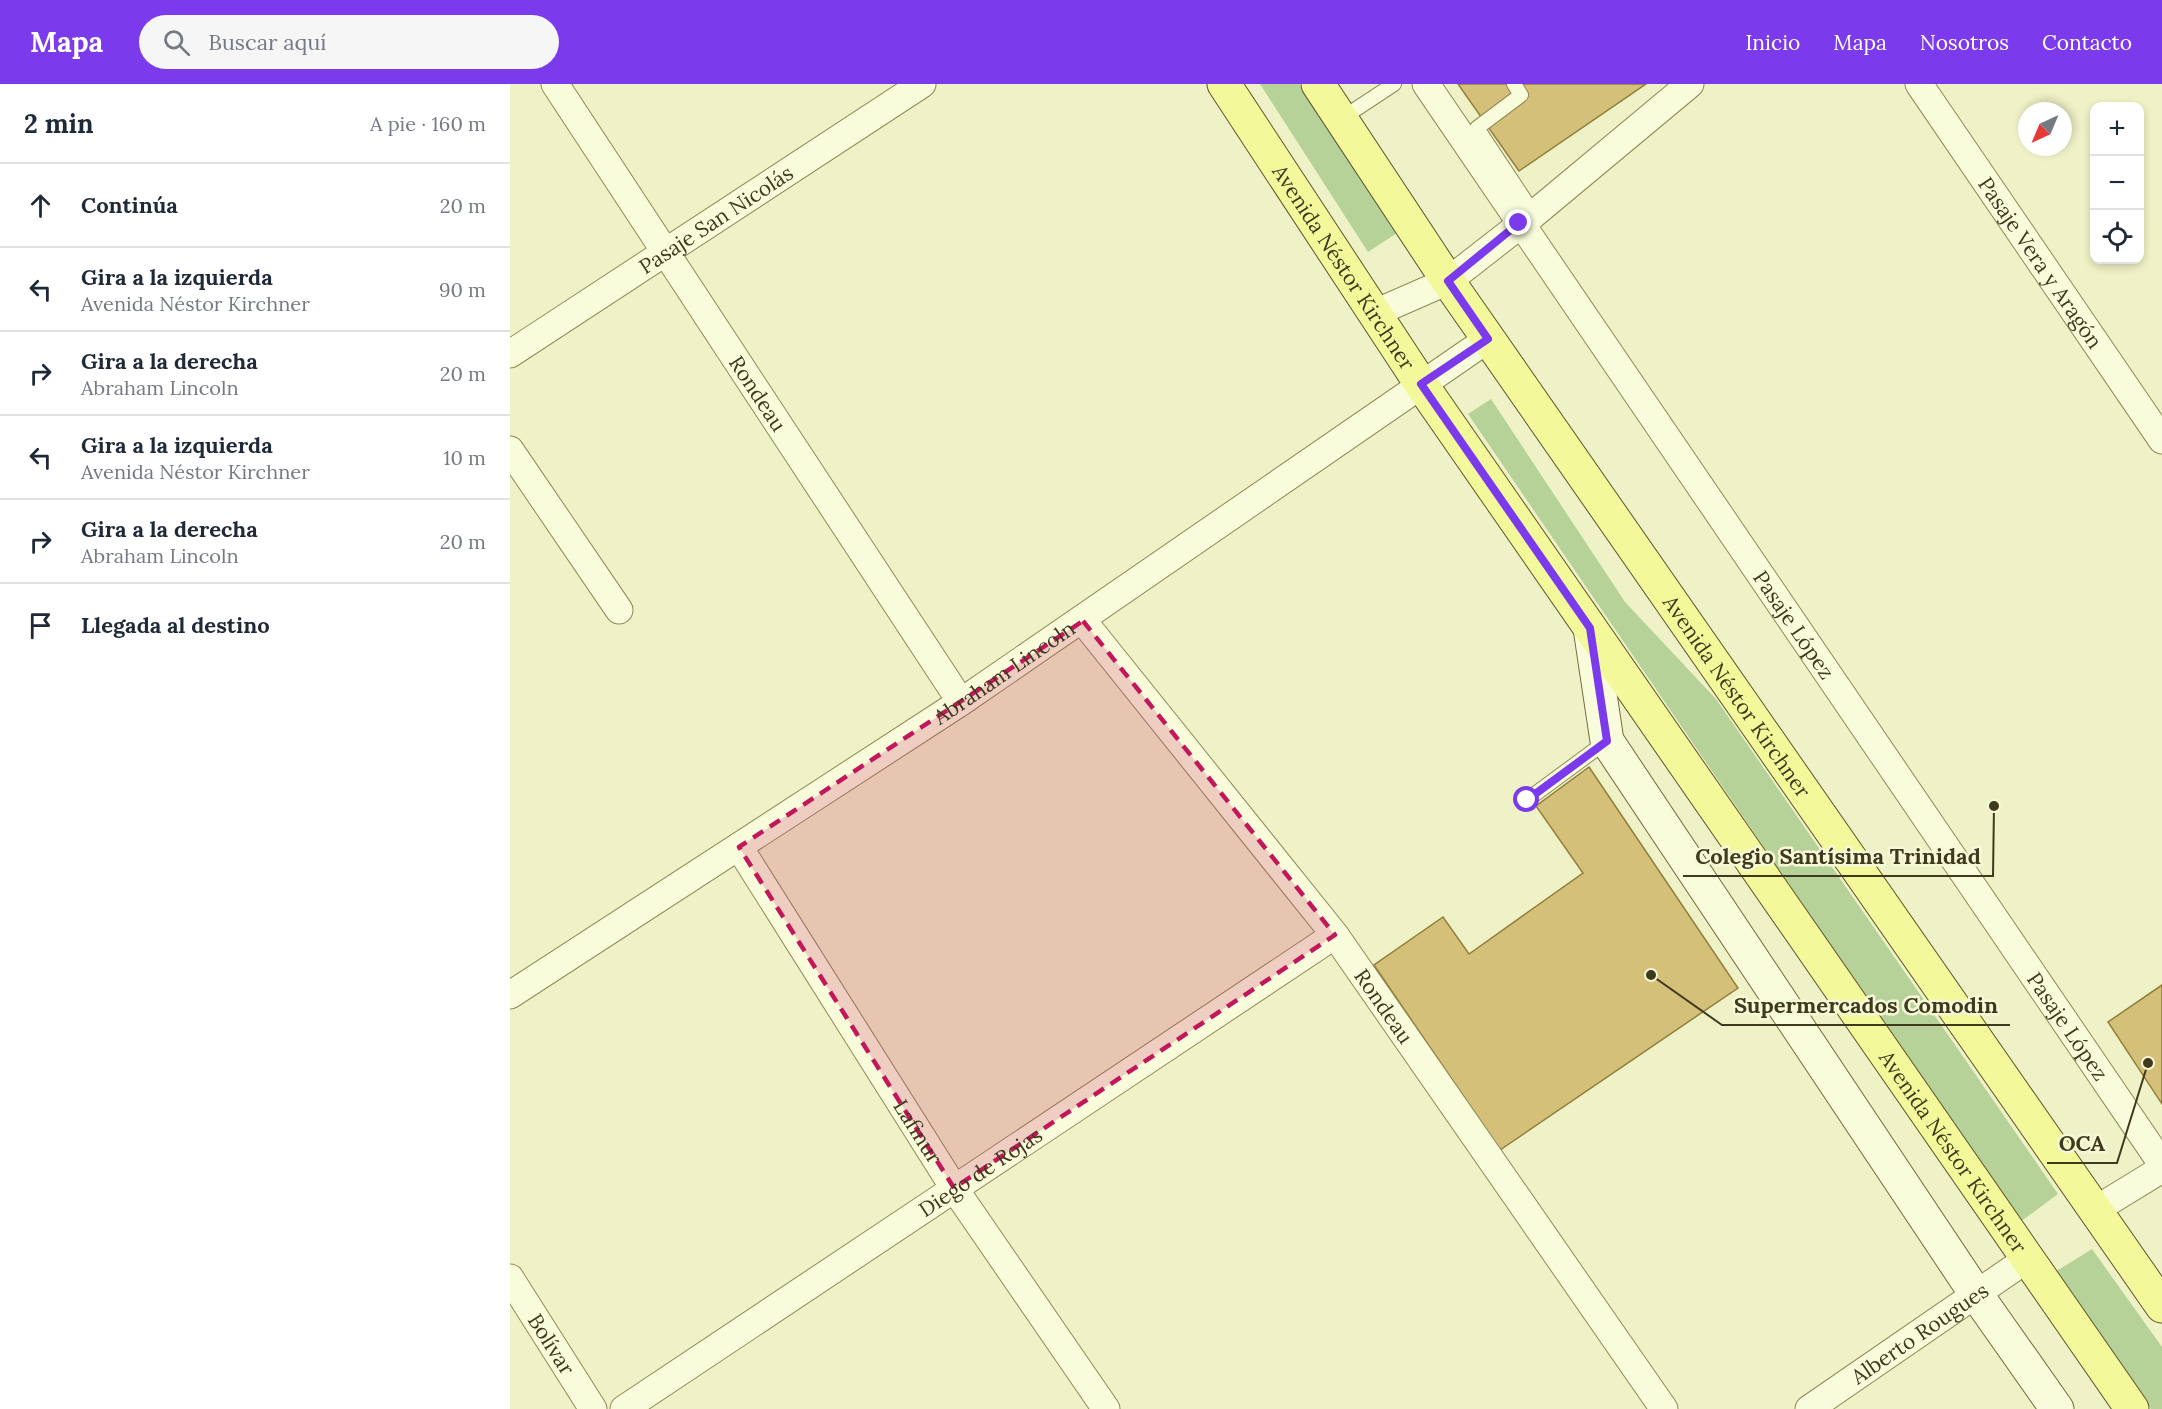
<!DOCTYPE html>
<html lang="es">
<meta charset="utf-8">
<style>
body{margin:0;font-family:Lora,serif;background:#f6f6f7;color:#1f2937}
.controls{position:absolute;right:18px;top:18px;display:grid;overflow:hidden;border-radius:12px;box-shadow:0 3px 9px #0003}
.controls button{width:54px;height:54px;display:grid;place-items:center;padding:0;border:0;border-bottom:2px solid #e0e1e3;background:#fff;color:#1f2937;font:30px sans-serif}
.compass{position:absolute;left:1508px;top:18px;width:54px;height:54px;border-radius:50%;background:#fff;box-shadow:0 3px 9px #0003;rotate:224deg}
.stop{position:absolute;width:18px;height:18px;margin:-14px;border:4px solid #7c3aed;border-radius:50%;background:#fff}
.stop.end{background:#7c3aed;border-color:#fff;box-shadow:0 2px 6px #0008}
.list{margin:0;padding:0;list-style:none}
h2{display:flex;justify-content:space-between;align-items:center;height:78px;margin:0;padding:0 24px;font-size:26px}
h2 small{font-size:20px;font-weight:400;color:#747a83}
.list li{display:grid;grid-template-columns:39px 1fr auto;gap:18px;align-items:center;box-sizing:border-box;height:84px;padding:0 24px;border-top:2px solid #e0e1e3}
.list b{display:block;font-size:22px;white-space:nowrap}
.list p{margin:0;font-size:20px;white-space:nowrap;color:#747a83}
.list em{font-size:20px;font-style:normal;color:#747a83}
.icon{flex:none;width:33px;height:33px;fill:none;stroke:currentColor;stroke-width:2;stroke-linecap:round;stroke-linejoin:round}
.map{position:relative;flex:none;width:1652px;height:1325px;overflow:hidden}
header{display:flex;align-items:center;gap:36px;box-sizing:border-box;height:84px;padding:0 30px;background:#7c3aed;color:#fff}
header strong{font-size:28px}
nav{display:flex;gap:33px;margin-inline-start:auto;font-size:21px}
.search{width:420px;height:54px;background:#f6f6f7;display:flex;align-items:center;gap:15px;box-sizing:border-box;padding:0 21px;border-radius:33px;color:#747a83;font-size:22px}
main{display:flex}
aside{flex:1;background:#fff}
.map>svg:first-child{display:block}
.green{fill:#b6d298}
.building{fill:#d4c078;stroke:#917e3c;stroke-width:1.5}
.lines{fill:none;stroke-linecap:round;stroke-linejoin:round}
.lane-casing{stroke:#908a59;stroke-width:16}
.street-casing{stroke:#908a59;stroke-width:29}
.secondary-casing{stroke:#726b3c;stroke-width:35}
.primary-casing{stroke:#5e562d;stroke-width:35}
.lane{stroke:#f9fcda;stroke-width:14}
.street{stroke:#f9fcda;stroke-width:27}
.secondary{stroke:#f9fcda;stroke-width:33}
.primary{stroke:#f3f89b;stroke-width:33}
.route{stroke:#7c3aed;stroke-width:8}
.marked{fill:#c2185b;fill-opacity:0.2;stroke:#c2185b;stroke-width:4.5;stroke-dasharray:12 8;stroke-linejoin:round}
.labels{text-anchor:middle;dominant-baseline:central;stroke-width:5;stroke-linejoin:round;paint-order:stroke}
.street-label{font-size:21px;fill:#3f3a1e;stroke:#f6f9d6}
.leader{fill:none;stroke:#3f3a1e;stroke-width:2}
.callout-dot{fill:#3f3a1e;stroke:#f6f9d6;stroke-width:2}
.callout-label{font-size:22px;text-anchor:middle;font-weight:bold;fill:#3f3a1e;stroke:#f6f9d6;stroke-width:5;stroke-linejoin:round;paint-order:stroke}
</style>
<header>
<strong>Mapa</strong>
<div class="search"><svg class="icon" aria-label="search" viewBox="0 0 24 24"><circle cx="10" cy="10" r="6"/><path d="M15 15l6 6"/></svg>Buscar aquí</div>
<nav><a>Inicio</a><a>Mapa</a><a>Nosotros</a><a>Contacto</a></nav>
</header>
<main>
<aside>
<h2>2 min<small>A pie · 160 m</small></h2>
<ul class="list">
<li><svg class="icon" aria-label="ahead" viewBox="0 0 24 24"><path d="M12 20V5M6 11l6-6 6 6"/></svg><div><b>Continúa</b></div><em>20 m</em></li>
<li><svg class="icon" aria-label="left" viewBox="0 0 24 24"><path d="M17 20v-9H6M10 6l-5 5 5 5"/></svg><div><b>Gira a la izquierda</b><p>Avenida Néstor Kirchner</p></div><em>90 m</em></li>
<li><svg class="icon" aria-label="right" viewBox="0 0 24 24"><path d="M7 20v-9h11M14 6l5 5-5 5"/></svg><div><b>Gira a la derecha</b><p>Abraham Lincoln</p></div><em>20 m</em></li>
<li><svg class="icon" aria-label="left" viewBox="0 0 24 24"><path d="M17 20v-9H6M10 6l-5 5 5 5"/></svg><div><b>Gira a la izquierda</b><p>Avenida Néstor Kirchner</p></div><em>10 m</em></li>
<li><svg class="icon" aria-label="right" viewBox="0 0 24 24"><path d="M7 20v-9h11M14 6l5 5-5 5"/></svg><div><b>Gira a la derecha</b><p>Abraham Lincoln</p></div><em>20 m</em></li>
<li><svg class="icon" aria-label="arrive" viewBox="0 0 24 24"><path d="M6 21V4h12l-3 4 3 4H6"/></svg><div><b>Llegada al destino</b></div></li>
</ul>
</aside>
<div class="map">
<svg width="1652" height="1325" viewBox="0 0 1652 1325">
<rect width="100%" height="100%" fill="#eff2c6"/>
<g class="green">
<polygon points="750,0 789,0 887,149 858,168"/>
<polygon points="981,315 1115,518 1206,615 1548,1110 1510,1138 958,330"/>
<polygon points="1582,1165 1652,1263 1652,1325 1641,1325 1545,1188"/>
</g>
<g class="building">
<polygon points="948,0 1136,0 1009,87"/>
<polygon points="1079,683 1228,904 990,1066 864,881 933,833 959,870 1073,789 1026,722"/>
<polygon points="1652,901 1652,1020 1598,938"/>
</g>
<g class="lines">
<g class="lane-casing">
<g id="lane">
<polyline points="1004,0 1011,11 967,44 1024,130"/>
<polyline points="831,35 884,0"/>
<polyline points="1017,716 1097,657"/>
</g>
</g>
<g class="street-casing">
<g id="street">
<path id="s1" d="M45 0 451 618"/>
<path id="s2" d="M916 0 1652 1080"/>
<path id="s3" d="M1409 0 1652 356"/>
<polyline points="865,229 938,197 1024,130 1180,0"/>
<path id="s4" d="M0 270 412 0"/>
<polyline points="0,366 109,526"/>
<path id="s5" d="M573 537 825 851 1154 1325"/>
<path id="s6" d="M229 763 444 1104 596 1325"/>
<path id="s7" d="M0 911 451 618 978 255"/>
<polyline points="1585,1126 1652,1085"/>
<path id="s8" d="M0 1194 83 1325"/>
<path id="s9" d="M114 1325 825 851"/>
<path id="s10" d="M1299 1325 1517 1175"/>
</g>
</g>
<g class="secondary-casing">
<polyline id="secondary" points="1080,544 1097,657 1466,1210 1547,1325"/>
</g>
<g class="primary-casing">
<g id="primary">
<path id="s11" d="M714 0 911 300 1622 1325"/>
<path id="s12" d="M808 0 938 197 1652 1222"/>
</g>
</g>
<use href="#lane" class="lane"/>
<use href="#street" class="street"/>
<use href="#secondary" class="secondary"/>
<use href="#primary" class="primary"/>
</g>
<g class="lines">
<polyline class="route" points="1009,139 938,197 978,255 911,300 1080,544 1097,657 1017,716"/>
</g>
<path class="marked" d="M573 537 825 851 444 1104 229 763Z"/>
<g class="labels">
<g class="street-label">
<text stroke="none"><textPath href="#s4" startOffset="246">Pasaje San Nicolás</textPath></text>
<text stroke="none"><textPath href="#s3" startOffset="216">Pasaje Vera y Aragón</textPath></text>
<text stroke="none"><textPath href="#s11" startOffset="219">Avenida Néstor Kirchner</textPath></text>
<text stroke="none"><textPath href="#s1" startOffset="370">Rondeau</textPath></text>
<text stroke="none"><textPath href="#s2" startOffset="654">Pasaje López</textPath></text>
<text stroke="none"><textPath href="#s7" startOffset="590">Abraham Lincoln</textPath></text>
<text stroke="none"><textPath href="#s12" startOffset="742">Avenida Néstor Kirchner</textPath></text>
<text stroke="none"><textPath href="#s5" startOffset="489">Rondeau</textPath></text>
<text stroke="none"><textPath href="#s2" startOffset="1140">Pasaje López</textPath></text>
<text stroke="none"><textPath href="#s6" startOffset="336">Lafinur</textPath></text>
<text stroke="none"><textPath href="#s11" startOffset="1293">Avenida Néstor Kirchner</textPath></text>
<text stroke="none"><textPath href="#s9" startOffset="428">Diego de Rojas</textPath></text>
<text stroke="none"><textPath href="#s10" startOffset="134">Alberto Rougues</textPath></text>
<text stroke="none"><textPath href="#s8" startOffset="78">Bolívar</textPath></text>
</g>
</g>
<path class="leader" d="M1484 722L1483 792H1173M1141 891L1212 941H1500M1638 979L1607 1079H1537"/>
<g class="callout-dot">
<circle cx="1484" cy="722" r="6"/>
<circle cx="1141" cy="891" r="6"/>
<circle cx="1638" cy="979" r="6"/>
</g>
<g class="callout-label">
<text x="1328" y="780">Colegio Santísima Trinidad</text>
<text x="1356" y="929">Supermercados Comodin</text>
<text x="1572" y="1067">OCA</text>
</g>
</svg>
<div class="controls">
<button>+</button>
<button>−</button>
<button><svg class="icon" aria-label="locate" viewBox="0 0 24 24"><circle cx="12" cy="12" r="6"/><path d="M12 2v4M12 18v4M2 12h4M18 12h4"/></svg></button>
</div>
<svg class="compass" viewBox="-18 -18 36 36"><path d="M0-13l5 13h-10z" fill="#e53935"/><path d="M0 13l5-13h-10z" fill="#747a83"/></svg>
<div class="stop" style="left:1017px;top:716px"></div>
<div class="stop end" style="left:1009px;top:139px"></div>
</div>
</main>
